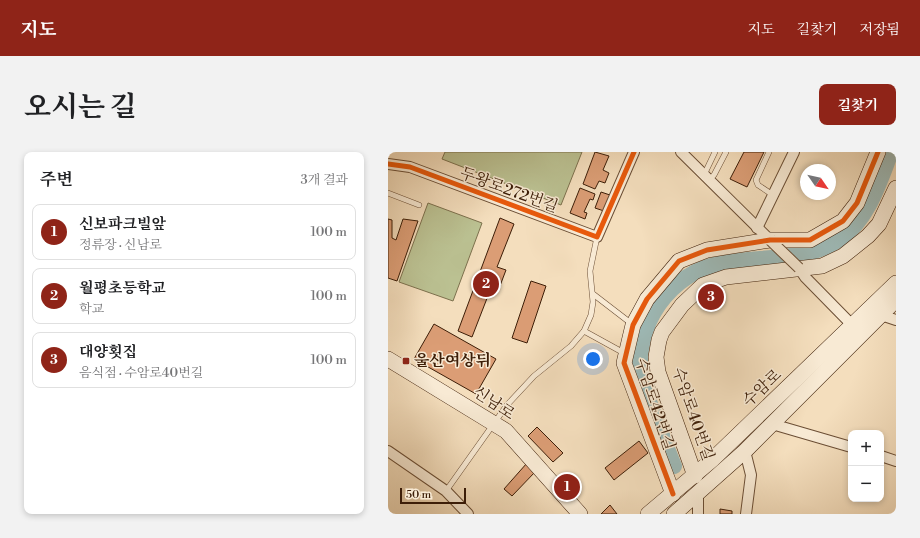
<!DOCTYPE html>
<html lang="ko">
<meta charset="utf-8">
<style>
body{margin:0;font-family:"Libre Bodoni","Noto Serif KR",serif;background:#f2f2f2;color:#202124}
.controls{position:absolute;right:12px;bottom:12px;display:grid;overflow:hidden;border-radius:8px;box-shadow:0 2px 6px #0003}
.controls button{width:36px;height:36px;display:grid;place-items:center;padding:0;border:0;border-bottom:1px solid #e0e0e0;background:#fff;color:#202124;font:20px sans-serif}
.compass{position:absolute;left:412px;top:12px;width:36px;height:36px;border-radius:50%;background:#fff;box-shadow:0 2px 6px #0003;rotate:124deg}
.scale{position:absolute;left:12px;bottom:10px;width:66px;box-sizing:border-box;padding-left:4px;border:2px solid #3d1e08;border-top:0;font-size:11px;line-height:14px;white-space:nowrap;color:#3d1e08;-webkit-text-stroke:3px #f8ead4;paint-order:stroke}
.you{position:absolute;left:205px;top:207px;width:14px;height:14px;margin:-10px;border:3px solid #fff;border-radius:50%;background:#1a73e8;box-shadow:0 0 0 6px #1a73e833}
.badge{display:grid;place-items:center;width:26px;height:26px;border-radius:50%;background:#8f2418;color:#fff;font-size:13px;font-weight:700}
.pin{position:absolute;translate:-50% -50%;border:2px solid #fff;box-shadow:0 1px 4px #0006}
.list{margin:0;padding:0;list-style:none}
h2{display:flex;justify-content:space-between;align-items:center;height:52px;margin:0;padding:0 16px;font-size:17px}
h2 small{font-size:13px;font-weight:400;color:#757577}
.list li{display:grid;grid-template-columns:26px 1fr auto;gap:12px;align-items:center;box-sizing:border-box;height:56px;margin:0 8px 8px;padding:0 8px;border:1px solid #e0e0e0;border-radius:8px}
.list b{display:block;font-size:15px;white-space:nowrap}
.list p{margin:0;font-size:13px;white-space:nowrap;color:#757577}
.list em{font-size:13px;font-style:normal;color:#757577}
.map{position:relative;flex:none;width:508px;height:362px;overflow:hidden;border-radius:8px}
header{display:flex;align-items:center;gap:24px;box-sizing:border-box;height:56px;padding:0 20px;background:#8f2418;color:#fff}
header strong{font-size:19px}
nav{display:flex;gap:22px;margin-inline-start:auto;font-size:14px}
.intro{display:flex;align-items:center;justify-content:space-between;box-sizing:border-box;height:96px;padding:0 24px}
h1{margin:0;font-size:28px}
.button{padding:10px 18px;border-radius:8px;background:#8f2418;color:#fff;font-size:14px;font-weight:700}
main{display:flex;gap:24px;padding:0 24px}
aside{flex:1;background:#fff;border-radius:8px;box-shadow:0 2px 6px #0003}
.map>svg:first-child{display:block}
.green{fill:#bbc192;stroke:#7c704d}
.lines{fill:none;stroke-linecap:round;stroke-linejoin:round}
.river{stroke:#9ebbb9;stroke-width:16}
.building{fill:#db9d75;stroke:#3d1e08}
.lane-casing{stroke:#6b4e35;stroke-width:6}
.street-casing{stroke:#6b4e35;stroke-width:12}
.secondary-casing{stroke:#3d1e08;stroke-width:16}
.lane{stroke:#f8ead4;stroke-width:5}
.street{stroke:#f8ead4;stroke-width:10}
.secondary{stroke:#f8ead4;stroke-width:15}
.street-bridge-casing{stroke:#6b4e35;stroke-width:12;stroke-linecap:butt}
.street-bridge{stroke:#f8ead4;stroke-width:10}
.cycleway-casing{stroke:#f8ead4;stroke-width:8}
.cycleway{stroke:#e8590c;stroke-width:5}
.poi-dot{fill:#8f2418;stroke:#f8ead4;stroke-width:1.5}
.labels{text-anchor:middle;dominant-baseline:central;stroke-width:3;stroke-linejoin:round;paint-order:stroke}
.street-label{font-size:16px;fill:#3d1e08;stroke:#f8ead4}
.poi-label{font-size:16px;font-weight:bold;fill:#3d1e08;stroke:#f8ead4;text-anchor:start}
</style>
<header>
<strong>지도</strong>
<nav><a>지도</a><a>길찾기</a><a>저장됨</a></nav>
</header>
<div class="intro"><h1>오시는 길</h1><a class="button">길찾기</a></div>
<main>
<aside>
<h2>주변<small>3개 결과</small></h2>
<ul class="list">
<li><span class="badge">1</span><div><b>신보파크빌앞</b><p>정류장 · 신남로</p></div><em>100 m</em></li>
<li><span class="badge">2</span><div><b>월평초등학교</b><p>학교</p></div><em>100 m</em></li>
<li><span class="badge">3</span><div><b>대양횟집</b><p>음식점 · 수암로40번길</p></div><em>100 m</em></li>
</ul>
</aside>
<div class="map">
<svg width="508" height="362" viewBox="0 0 508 362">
<rect width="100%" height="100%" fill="#f4debd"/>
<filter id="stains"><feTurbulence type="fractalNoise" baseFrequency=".005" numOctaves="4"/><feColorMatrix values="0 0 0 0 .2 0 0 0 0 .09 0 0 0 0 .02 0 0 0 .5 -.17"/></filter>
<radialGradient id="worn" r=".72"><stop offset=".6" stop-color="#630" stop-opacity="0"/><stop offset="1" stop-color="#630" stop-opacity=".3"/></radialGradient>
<g class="green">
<polygon points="57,0 194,0 173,53 54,7"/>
<polygon points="40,51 94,71 65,149 11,130"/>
</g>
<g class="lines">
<path class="river" d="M286 314C278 294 270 273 262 252 259 244 254 235 253 227 245 174 281 120 335 111 372 104 419 110 452 87 480 68 491 31 503 0"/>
</g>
<g class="building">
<polygon points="207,0 221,4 215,18 221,21 217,31 211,29 207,37 195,32"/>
<polygon points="356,0 376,0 359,35 342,27"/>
<polygon points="192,36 207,42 205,48 202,47 196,60 199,61 197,67 182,61"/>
<polygon points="213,40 222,43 216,59 207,56"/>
<polygon points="112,66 126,72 109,115 118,118 110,139 103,136 84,185 70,179"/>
<polygon points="0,67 4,68 4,86 8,88 15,67 30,69 9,129 0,126"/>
<polygon points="143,129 158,134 139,191 124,186"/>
<polygon points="46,172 108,207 88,242 26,207"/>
<polygon points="149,275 175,301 165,310 140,284"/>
<polygon points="251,289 260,301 226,328 217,316"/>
<polygon points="139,311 147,320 124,344 116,337"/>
<polygon points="222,353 229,362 213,362"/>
<polygon points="332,357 344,359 344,362 332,362"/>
</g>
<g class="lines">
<g class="lane-casing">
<g id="lane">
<polyline points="381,0 368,28 370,33 385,43"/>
<polyline points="316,23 327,0"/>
<polyline points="321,28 326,23 338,0"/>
<polyline points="0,41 31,53"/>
<polyline points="205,142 244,172"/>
<polyline points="196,179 236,201"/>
<polyline points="58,339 119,253 146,224 183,194 196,179 203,163 205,150 202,119 209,85"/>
</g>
</g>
<g class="street-casing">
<g id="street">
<polyline points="293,0 382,88"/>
<polyline points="0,12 22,15 209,85 246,0"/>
<polyline points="369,76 406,0"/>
<polyline points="411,116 417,125 468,177"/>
<polyline points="493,163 508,168"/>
<polyline points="384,272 463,295"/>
<polyline points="0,299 58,339 80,362"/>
<polyline points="357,299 363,323 358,362"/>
<polyline points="493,304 508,309"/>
<polyline points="310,342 310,362"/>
</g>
</g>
<g class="secondary-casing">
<g id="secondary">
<polyline points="0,207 118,279 192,362"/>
<polyline points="307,324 270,220 268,205 271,188 274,180 294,153 315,133 338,125 434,114 455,104 480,84 491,72 508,36"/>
<polyline points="285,342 236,211 245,173 259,147 291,109 319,98 382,88 422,88 455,69 469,51 490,0"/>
<polyline points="260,362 324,308 508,131"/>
<polyline points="286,362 357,299 508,148"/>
</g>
</g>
<use href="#lane" class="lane"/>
<use href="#street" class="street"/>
<use href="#secondary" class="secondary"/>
<g class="street-bridge-casing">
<polyline id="street-bridge" points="382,88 411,116"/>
</g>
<use href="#street-bridge" class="street-bridge"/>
<g class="cycleway-casing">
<g id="cycleway">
<polyline points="0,12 22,15 209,85 246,0"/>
<polyline points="285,342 236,211 245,173 259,147 291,109 319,98 382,88 422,88 455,69 469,51 490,0"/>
</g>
</g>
<use href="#cycleway" class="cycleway"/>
</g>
<rect class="poi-dot" x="14" y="205" width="8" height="8" rx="2"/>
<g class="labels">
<g class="street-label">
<text transform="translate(121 38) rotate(20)">두왕로272번길</text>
<text transform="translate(374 236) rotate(-43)">수암로</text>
<text transform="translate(106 251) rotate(34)">신남로</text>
<text transform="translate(267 252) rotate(72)">수암로42번길</text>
<text transform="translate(305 262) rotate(71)">수암로40번길</text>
</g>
<g class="poi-label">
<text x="26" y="209">울산여상뒤</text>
</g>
</g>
<rect width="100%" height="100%" filter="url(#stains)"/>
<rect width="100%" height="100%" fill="url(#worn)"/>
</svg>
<div class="controls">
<button>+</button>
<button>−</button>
</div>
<svg class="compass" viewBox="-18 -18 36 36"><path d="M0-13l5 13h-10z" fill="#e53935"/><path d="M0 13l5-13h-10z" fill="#757577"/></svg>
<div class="scale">50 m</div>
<div class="you"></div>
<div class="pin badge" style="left:179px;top:335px">1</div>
<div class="pin badge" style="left:98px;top:132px">2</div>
<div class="pin badge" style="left:323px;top:145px">3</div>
</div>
</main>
